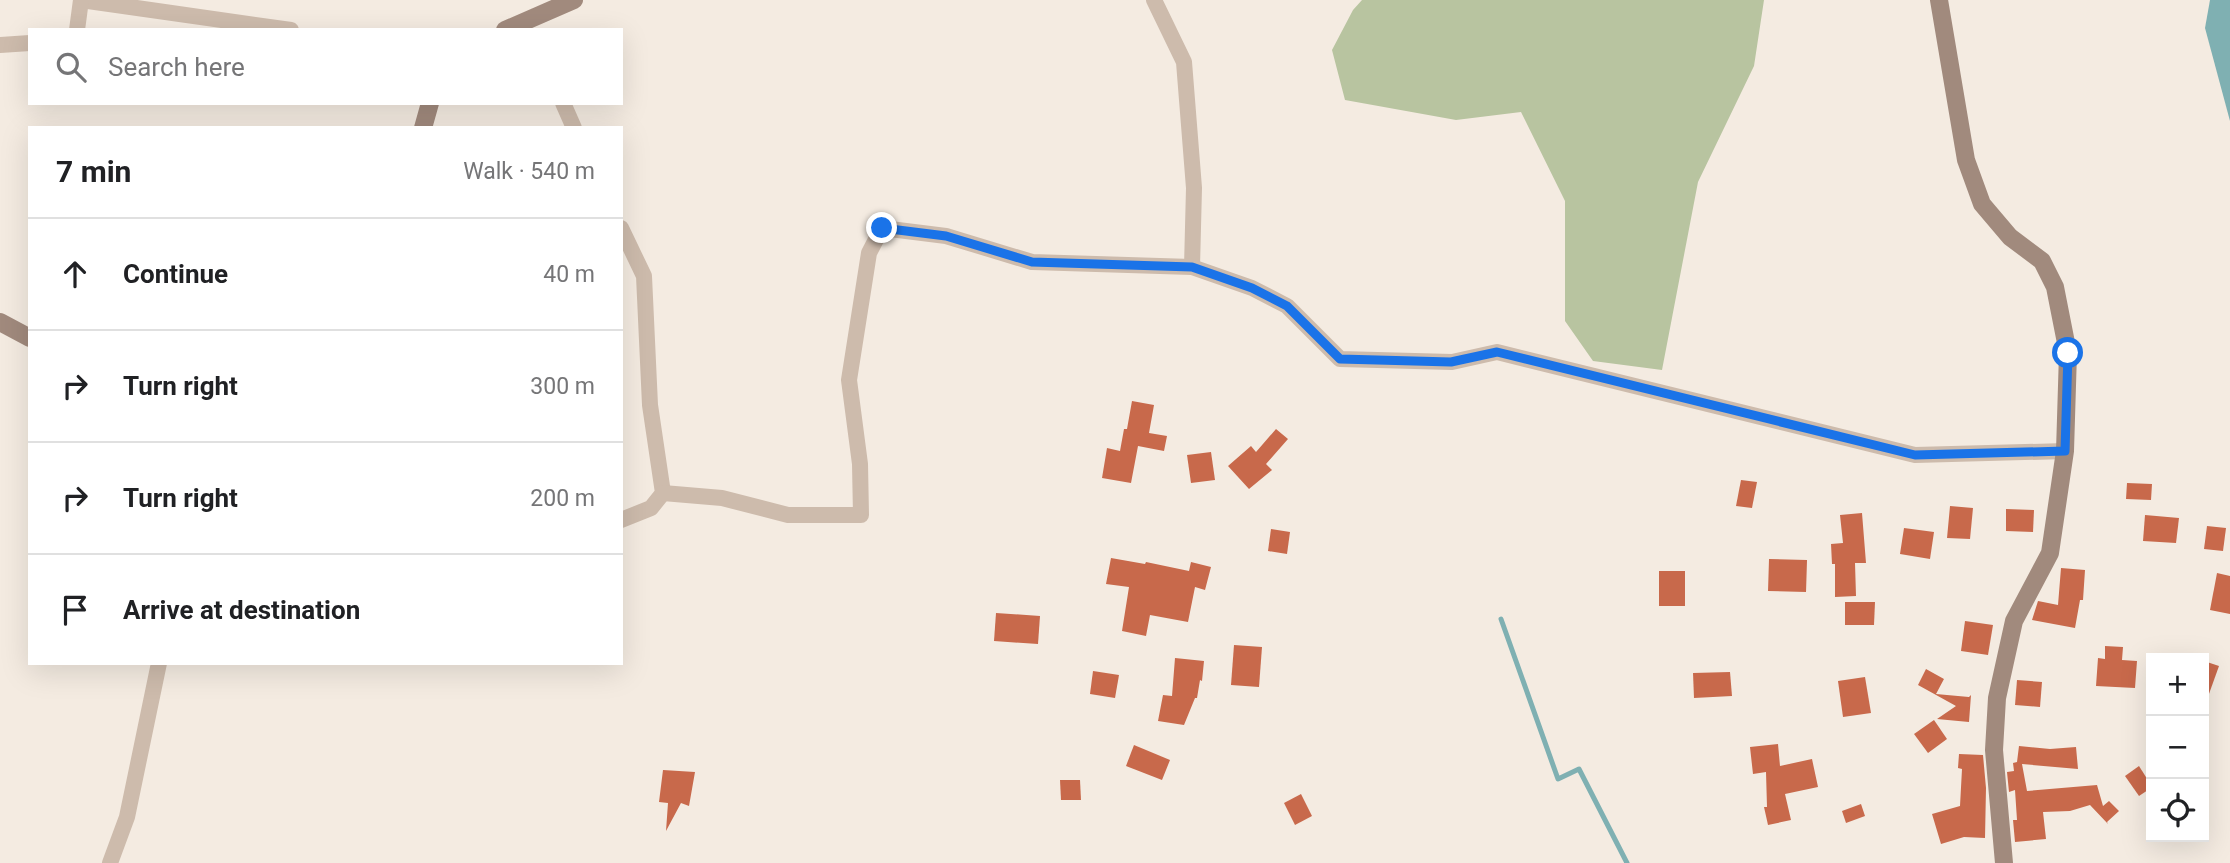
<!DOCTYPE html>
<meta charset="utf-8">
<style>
body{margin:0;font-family:Roboto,sans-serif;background:#f6f6f6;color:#202124}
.controls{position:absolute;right:21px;bottom:21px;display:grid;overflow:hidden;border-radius:0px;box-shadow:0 7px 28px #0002}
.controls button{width:63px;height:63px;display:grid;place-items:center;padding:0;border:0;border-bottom:2px solid #e0e0e0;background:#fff;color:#202124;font:35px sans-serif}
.stop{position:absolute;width:21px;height:21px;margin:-16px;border:5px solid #1a73e8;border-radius:50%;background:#fff}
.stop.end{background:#1a73e8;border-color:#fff;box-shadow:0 2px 7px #0008}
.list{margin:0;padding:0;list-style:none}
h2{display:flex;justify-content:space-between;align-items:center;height:91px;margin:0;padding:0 28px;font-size:30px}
h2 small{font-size:23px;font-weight:400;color:#757577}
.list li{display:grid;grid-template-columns:46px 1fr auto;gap:21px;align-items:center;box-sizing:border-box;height:112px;padding:0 28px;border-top:2px solid #e0e0e0}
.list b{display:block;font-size:26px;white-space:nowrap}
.list em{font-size:23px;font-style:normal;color:#757577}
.icon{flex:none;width:38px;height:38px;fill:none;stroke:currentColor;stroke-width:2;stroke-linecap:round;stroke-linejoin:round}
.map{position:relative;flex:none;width:2230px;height:863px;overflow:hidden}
.search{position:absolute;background:#fff;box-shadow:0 7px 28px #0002;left:28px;top:28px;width:595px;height:77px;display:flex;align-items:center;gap:18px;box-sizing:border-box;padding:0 24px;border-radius:0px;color:#757577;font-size:26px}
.panel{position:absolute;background:#fff;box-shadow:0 7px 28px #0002;left:28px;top:126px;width:595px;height:539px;border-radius:0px}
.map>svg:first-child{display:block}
.green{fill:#b8c4a0}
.water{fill:#7fb0b2}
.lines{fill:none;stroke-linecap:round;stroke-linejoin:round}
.stream{stroke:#7fb0b2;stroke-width:5}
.building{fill:#c8694b}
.street{stroke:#cdbbac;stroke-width:16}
.secondary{stroke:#a18a7d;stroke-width:18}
.route{stroke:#1a73e8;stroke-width:9}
</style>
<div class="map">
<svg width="2230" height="863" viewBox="0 0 2230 863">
<rect width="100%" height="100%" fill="#f4ebe1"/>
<polygon class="green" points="1362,0 1764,0 1754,66 1698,182 1662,370 1593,361 1565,321 1565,201 1521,112 1456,120 1345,100 1332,50 1353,10"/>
<polygon class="water" points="2210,0 2230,0 2230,121 2205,28"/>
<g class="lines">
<polyline class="stream" points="1501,619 1558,779 1579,769 1627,863"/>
</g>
<g class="building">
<polygon points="1132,401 1154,405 1149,433 1167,436 1164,451 1138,446 1131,483 1102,478 1107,448 1120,451 1124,429 1127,429"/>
<polygon points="1276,429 1288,439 1266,464 1272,470 1249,489 1228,466 1251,446 1256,452"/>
<polygon points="1211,452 1215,480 1191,483 1187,455"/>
<polygon points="1741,480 1757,482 1752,508 1736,506"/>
<polygon points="2127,483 2152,484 2151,500 2126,499"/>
<polygon points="1950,506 1973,508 1970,539 1947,538"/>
<polygon points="2006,509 2034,510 2033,532 2006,531"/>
<polygon points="1862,513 1866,563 1855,563 1856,596 1835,597 1835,564 1832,564 1831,544 1843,543 1840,515"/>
<polygon points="2145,515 2179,518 2176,543 2143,541"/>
<polygon points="2207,526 2226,528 2223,551 2204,549"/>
<polygon points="1904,528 1934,532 1930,559 1900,554"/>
<polygon points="1271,529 1290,532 1287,554 1268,551"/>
<polygon points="1111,558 1145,564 1146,562 1189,571 1191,562 1211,567 1205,590 1195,587 1188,622 1150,615 1146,636 1122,631 1129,587 1106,584"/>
<polygon points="1769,559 1807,560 1806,592 1768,591"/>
<polygon points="2061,568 2085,570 2083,600 2080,600 2075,628 2032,620 2038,601 2058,605"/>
<rect x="1659" y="571" width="26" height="35"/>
<polygon points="2217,573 2230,576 2230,614 2210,610"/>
<polygon points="1845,602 1875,602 1874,625 1845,625"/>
<polygon points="996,613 1040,616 1038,644 994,641"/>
<polygon points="1965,621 1993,625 1988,655 1961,651"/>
<polygon points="1234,645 1262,647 1259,687 1231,685"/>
<polygon points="2105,646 2123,647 2122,660 2137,661 2135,688 2096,686 2098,658 2105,659"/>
<polygon points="1175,658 1204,661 1202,681 1200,680 1197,698 1195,698 1184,725 1158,721 1163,695 1172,696"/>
<polygon points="2204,661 2219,666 2205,705 2204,704"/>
<polygon points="1926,669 1944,679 1936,694 1969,697 1971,695 1969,722 1937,719 1956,706 1918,685"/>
<polygon points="1093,671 1119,675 1115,698 1090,694"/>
<polygon points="1730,672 1732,696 1694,698 1693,673"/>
<polygon points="1865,677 1871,713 1843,717 1838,681"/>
<polygon points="2017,680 2042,682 2040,707 2015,705"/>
<polygon points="1934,720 1947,739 1928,753 1914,734"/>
<polygon points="1778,744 1780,766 1812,759 1818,787 1785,794 1791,820 1768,825 1764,807 1767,807 1766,772 1753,774 1750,747"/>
<polygon points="1134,745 1170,760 1162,780 1126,766"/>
<polygon points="2019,746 2050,749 2076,747 2078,769 2022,764 2027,791 2097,785 2103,806 2109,801 2119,811 2107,822 2108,824 2090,805 2070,811 2043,812 2046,839 2015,842 2013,820 2017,820 2015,790 2009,792 2007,772 2014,771 2013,763 2017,762"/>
<polygon points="1959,754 1983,755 1986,788 1985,838 1964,837 1941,844 1932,814 1960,806 1962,769 1958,768"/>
<polygon points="2139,766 2151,785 2151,788 2139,796 2125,776"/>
<polygon points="663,770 695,772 689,806 681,803 666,831 668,803 659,802"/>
<polygon points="1060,780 1080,780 1081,800 1061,800"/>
<polygon points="1301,794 1312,816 1295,825 1284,803"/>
<polygon points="1861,804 1865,816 1846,823 1842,811"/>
</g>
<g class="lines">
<g class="street">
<polyline points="81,0 291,30"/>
<polyline points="1154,0 1184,62 1194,188 1192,267"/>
<polyline points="77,30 81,0"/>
<polyline points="0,45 30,43"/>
<polyline points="563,103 574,128"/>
<polyline points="621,228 644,276 650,405 663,493 651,508 621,520"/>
<polyline points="663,493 722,498 788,515 861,515 860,464 849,380 869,253 882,228 946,236 1032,262 1192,267 1252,288 1287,306 1340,359 1452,362 1497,352 1915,455 2065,451"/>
<polyline points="110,863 127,817 159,663"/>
</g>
<g class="secondary">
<polyline points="1939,0 1966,160 1982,204 2010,237 2042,261 2055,287 2068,353 2065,451 2050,553 2014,621 1997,698 1994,750 2004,863"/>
<polyline points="505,30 574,0"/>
<polyline points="423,128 430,103"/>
<polyline points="0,322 30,338"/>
</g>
</g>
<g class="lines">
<polyline class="route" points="882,228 946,236 1032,262 1192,267 1252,288 1287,306 1340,359 1451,362 1497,352 1915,455 2065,451 2068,353"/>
</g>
</svg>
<div class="controls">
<button>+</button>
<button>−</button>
<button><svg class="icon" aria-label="locate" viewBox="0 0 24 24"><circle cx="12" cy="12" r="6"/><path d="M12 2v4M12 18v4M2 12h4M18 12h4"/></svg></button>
</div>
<div class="stop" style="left:2068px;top:353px"></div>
<div class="stop end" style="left:882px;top:228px"></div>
<div class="search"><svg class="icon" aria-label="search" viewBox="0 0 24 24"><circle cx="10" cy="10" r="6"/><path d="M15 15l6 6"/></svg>Search here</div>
<section class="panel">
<h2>7 min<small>Walk · 540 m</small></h2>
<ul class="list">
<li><svg class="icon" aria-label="ahead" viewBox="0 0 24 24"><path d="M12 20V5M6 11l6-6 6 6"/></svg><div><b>Continue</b></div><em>40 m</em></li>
<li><svg class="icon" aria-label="right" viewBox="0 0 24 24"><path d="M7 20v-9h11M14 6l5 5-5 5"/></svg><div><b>Turn right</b></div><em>300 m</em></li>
<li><svg class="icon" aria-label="right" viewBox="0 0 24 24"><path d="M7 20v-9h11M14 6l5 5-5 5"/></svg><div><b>Turn right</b></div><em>200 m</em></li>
<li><svg class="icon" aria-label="arrive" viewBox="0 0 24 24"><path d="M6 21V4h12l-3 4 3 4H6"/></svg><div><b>Arrive at destination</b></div></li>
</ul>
</section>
</div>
